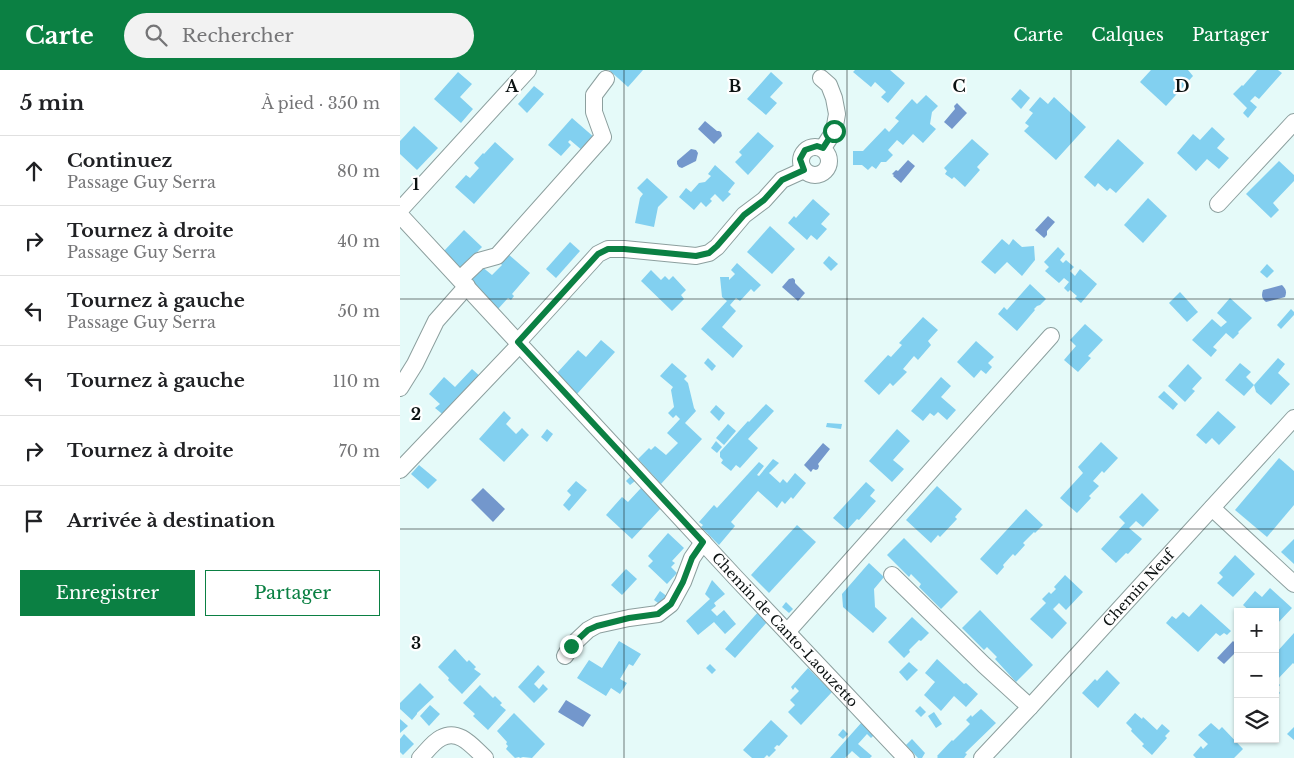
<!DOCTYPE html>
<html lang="fr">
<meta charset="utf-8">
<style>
body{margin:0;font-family:"Libre Baskerville",serif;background:#f2f2f2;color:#202124}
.controls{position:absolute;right:15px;bottom:15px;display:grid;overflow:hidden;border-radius:0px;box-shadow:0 1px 4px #0004}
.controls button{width:45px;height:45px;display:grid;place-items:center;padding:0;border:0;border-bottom:1px solid #e0e0e0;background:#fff;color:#202124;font:25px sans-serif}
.stop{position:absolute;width:15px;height:15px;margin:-11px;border:4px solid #0b8043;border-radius:50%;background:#fff}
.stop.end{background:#0b8043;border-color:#fff;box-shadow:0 1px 5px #0008}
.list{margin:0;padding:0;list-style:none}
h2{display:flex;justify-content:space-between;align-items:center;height:65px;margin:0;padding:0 20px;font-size:21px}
h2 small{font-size:16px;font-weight:400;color:#757577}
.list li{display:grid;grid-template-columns:32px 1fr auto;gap:15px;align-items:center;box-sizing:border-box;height:70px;padding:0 20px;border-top:1px solid #e0e0e0}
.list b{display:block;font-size:19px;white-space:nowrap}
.list p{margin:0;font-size:16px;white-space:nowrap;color:#757577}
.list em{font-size:16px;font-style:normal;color:#757577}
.actions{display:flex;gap:10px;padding:15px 20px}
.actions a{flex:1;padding:11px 0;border:1px solid #0b8043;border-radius:0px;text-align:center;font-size:18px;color:#0b8043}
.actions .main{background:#0b8043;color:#fff}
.icon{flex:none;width:28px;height:28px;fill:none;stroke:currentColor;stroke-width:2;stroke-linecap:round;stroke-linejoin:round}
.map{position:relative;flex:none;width:894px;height:688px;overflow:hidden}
header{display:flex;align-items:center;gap:30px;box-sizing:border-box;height:70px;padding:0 25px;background:#0b8043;color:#fff}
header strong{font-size:24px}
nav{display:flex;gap:28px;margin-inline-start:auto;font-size:18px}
.search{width:350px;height:45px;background:#f2f2f2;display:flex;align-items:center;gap:12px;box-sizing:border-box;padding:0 18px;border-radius:28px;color:#757577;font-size:19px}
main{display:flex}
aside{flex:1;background:#fff}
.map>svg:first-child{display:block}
.water{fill:#7397cc}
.building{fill:#82d0f0}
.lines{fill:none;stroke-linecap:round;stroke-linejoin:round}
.minor-casing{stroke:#8c9f9e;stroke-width:18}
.minor{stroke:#fff;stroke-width:16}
.route{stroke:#0b8043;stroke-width:6}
.grid{fill:none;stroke:#0c1212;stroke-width:1;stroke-opacity:0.55}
.labels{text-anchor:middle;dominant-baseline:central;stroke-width:4.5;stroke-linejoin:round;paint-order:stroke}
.street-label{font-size:14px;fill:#0c1212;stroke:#fff}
.grid-label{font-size:16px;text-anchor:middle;font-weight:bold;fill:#0c1212;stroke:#fff;stroke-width:4.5;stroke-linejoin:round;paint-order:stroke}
</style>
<header>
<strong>Carte</strong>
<div class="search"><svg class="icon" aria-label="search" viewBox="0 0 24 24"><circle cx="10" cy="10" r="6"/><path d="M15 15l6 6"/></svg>Rechercher</div>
<nav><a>Carte</a><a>Calques</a><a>Partager</a></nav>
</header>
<main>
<aside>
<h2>5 min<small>À pied · 350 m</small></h2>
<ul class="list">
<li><svg class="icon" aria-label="ahead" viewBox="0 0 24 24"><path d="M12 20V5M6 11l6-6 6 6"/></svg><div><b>Continuez</b><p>Passage Guy Serra</p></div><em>80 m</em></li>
<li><svg class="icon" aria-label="right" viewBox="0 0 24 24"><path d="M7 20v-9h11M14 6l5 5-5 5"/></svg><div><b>Tournez à droite</b><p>Passage Guy Serra</p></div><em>40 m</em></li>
<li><svg class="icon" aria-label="left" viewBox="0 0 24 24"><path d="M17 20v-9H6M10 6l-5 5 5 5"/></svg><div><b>Tournez à gauche</b><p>Passage Guy Serra</p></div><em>50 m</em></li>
<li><svg class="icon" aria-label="left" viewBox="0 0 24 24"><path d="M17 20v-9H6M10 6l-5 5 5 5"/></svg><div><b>Tournez à gauche</b></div><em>110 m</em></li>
<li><svg class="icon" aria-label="right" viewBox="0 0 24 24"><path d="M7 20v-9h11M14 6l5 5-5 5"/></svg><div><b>Tournez à droite</b></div><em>70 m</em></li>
<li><svg class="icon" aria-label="arrive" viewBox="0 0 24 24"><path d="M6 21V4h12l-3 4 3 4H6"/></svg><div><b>Arrivée à destination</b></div></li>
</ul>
<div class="actions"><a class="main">Enregistrer</a><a>Partager</a></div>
</aside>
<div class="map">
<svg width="894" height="688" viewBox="0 0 894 688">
<rect width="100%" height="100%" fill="#e5faf9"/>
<g class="water">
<polygon points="557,33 567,43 552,59 544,52 555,39 554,36"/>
<polygon points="305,51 317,61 319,61 321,62 322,66 314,74 298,59"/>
<polygon points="291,79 296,80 298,83 296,91 282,98 279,97 277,94 277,91"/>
<polygon points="508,90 515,96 501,113 493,106 494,105 492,104 496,100 498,101"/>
<polygon points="648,146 655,152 647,161 647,165 644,168 635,160"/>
<polygon points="393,208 395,210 395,213 405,223 398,231 382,217 389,209"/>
<path d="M882 215C886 219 887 222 885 227L866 232C862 229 861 226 863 220Z"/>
<polygon points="423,373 430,379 418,394 419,396 418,399 416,400 413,399 411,402 404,395"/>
<polygon points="83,418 105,439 93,452 71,430"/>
<polygon points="833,571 838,576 838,580 824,594 817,588"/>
<polygon points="166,630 191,645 183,657 158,642"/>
</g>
<g class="building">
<polygon points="209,0 243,0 228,17"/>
<polygon points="455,0 490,0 505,13 488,33 481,27 486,22 475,12 471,17 453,2"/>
<polygon points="751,0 788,0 793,6 766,36 740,12"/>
<polygon points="857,0 878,0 882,3 859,29 855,26 850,31 857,37 848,48 843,43 847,38 833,24 842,15 843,16"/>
<polygon points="58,2 72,14 60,27 73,39 61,53 34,29"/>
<polygon points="371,2 383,13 370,27 377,33 366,45 347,29"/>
<polygon points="134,16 144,24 127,43 118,34"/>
<polygon points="620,19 630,28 621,39 611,29"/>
<polygon points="526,25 538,36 532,42 530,54 536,59 523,73 513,64 503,75 497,70 488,80 493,85 486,92 481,92 476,99 472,96 468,100 462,95 453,95 453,81 463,81 485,58 489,62 499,51 495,48 512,29 517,34"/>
<polygon points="640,27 648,34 654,27 686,57 656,90 624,61 629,56 625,53 633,43 629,40"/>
<polygon points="172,48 195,68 183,81 170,70 168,72 171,75 161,86 148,75"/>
<polygon points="14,56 38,78 17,100 0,84 0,71"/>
<polygon points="812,57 825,69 817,78 829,88 819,99 807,89 796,101 777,83 793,64 800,70"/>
<polygon points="358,62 374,76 348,105 335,92 342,85 339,82"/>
<polygon points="572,69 589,84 577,97 580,100 565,117 554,107 552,109 545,104 547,101 544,98"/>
<polygon points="718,69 744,93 716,123 710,118 707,121 698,113 695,117 684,107"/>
<polygon points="95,72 114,89 74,134 55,117 66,105 70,108 79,98 74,93 83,83 84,84"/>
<polygon points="879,91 894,105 894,111 873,133 879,140 871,148 846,124"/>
<polygon points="315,95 335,113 328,122 331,124 323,132 315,124 310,129 312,131 306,137 301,132 294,140 279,127 286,118 291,122 299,113 305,112 311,106 308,104"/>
<polygon points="247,108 268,127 258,137 254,157 235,153 240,128 243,124 237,118"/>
<polygon points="748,128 767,146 743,173 724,155"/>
<polygon points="413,129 430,144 421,154 427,159 417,170 411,165 407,170 388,153 394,146 396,148"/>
<polygon points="370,156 395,179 372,204 347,182"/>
<polygon points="64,160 82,177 61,199 43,182"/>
<polygon points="602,169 609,175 613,169 622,177 634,176 635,190 622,206 607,192 595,204 581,192"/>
<polygon points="170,172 180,181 156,208 146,199"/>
<polygon points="658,177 665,184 660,190 663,193 666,190 674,197 670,201 675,206 680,199 697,214 681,233 675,228 677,226 670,220 668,222 664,218 669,212 664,208 659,213 645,201 649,197 644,192"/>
<polygon points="108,184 130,203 112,224 114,226 111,230 108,228 98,239 69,209 81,196 92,205 102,195 100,193"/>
<polygon points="429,186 438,194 431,201 423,193"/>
<polygon points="337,193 361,215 354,222 351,219 340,231 336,228 330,235 336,241 322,257 343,276 333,288 301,259 327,231 322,227 320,207 329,207 329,210 335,204 331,200"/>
<polygon points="867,194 874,201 867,208 860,202"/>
<polygon points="251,200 261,210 265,206 269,210 273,206 286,220 281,225 284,229 272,241 241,211"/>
<polygon points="630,214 646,229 640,235 637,236 634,239 635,240 617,261 598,244 604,237 607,240"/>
<polygon points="780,222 798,242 787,252 769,233"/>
<polygon points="830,228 852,248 838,262 839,263 833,269 826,263 813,277 817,280 811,287 792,270 812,249 821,257 827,252 817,243"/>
<polygon points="891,239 894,242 894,245 881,259 877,255"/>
<polygon points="523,247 538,260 528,271 531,275 518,290 514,286 503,299 507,302 493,316 490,313 479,325 464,311 488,285 491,287 502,275 499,273"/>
<polygon points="685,254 703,270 688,286 691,288 678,302 664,290 676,276 670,270"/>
<polygon points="201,270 215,282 177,324 157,303 178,280 186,287"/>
<polygon points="576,271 594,287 588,293 592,297 586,304 581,300 574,308 557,292"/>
<polygon points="308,288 316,296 312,301 304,293"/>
<polygon points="878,288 885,294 878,303 890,314 871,335 856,322 854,315"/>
<polygon points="272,293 287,306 284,309 288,313 294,338 296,341 285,353 302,369 261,414 238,389 249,378 251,380 255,376 266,385 278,373 267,363 280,349 276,345 273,348 268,343 274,337 271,320 273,317 260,306"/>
<polygon points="840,293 851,302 846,307 854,315 844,326 825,310"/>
<polygon points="788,294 802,308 792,319 795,321 785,332 768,316"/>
<polygon points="72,299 82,308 46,347 35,338 40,334 29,324 44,307 55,317"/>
<polygon points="541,307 551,316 541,327 556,340 547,350 538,342 534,346 530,343 523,351 511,341"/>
<polygon points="764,321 778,334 773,340 758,327"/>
<polygon points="366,334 374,341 348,369 358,378 340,398 336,395 331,401 321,393 323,390 320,387 320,382 348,351 349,352"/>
<polygon points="316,335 325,343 319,351 310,342"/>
<polygon points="104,341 111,348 106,354 116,364 122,358 129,365 104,392 79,369"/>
<polygon points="818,341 836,357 819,375 812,368 806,374 796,365"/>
<polygon points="427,353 442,354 441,359 426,357"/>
<polygon points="328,354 336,361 324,375 316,368"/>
<polygon points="147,359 153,364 147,372 141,367"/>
<polygon points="497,359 510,371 493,390 504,399 492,412 469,391"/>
<polygon points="316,371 322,377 317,383 311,378"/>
<polygon points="701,372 718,388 704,403 702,401 693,411 699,416 689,426 691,428 677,443 660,428 683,403 678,397"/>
<polygon points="879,388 894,401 894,435 867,467 835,440"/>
<polygon points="373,389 379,393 369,403 380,413 383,409 387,413 395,403 406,413 393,429 391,427 385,434 382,431 377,438 358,421 331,452 335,456 319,475 301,457 303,455 299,452 314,435 317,438 359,392 364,396 357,405 359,406"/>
<polygon points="19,395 37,410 28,419 11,404"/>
<polygon points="231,406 235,411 230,415 226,411"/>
<polygon points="176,411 187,420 169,441 163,435 171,425 167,421"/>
<polygon points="466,412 475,420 470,426 476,431 459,450 457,449 447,460 433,448"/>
<polygon points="537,416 562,439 555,447 557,449 540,467 538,465 531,473 506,450"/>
<polygon points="241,418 261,438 232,469 206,445 222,427 228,432"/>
<polygon points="742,423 759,440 743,457 736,451 729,458 742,469 728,484 726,483 716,493 701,479 725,453 719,447"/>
<polygon points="626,439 643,455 635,463 634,462 623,473 625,475 615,486 613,484 603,495 604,497 597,505 580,489"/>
<polygon points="397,455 416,472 369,523 351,505"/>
<polygon points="268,463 284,478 272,491 275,493 271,497 277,503 267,514 248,496 253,491 248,486"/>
<polygon points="504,468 558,522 541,539 519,517 521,514 511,504 509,507 487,485"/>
<polygon points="894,469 894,494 881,482"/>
<polygon points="835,485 855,504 833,527 817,513 823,507 819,503"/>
<polygon points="469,493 484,507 474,519 475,537 487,548 473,563 443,537 442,524"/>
<polygon points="226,499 237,509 222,525 211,515"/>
<polygon points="665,505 683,522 666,540 659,533 653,539 667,553 652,569 630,549 646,533 642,529 649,522 651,524 656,519 654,517"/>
<polygon points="312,510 325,524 314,533 316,536 311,540 317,546 324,540 336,554 325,564 314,552 298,565 286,551 310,529 305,524"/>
<polygon points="870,518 892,538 875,556 875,542 851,542 843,535 855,521 862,527"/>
<polygon points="260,521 268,527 262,536 254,530"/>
<polygon points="386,532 393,539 389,543 382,537"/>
<polygon points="801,534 831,561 827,565 824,563 820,566 816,563 798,582 766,553 772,546 776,549 783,542 789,547"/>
<polygon points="580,540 633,595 616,612 595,589 597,587 587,577 584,580 562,558"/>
<polygon points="359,541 368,551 335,588 325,579"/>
<polygon points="512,547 529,563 521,571 519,570 509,580 510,582 504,588 488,572"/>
<polygon points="894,563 894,594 893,593 876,611 880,615 877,619 880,623 875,628 875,584"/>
<polygon points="219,571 241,584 233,596 229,594 220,609 227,613 220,624 211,618 206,626 177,608 189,590 202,598"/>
<polygon points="55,579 67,592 69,590 76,597 74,599 81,604 62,624 48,610 49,608 38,597"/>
<polygon points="537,589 564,614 566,613 578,624 566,637 554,626 541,641 524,625 535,612 525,603"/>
<polygon points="509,592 518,600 507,611 499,602"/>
<polygon points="310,594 316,600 312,604 306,598"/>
<polygon points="138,595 145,602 134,614 139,619 143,614 148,619 134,633 118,617"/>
<polygon points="408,598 432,622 401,655 388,642 395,635 390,630 399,621 395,617 393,620 391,617"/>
<polygon points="707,600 720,613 698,638 682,623 695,609 697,611"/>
<polygon points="20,613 34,627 17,643 17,644 12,650 0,639 0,633"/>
<polygon points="80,615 93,628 95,626 102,633 100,635 106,640 88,660 73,646 75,644 63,633"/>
<polygon points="30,635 40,644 29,656 20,646"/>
<polygon points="520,636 526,642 521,647 515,641"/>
<polygon points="581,639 596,653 565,683 567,684 564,688 537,688 538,687 537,686 552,670 553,671 570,654 566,650 571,645 572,647"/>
<polygon points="534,642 542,654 536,658 528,646"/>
<polygon points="114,643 145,674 132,688 123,687 120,688 119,687 115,688 106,679 108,676 106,674 107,672 97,661"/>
<polygon points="735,643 742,649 743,647 757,660 762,654 770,661 765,666 767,668 752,685 742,676 744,674 731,661 732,659 726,653"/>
<polygon points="0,649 8,656 0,663"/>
<polygon points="371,650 388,666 379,676 377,675 374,678 376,680 369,687 367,685 364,688 352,688 343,680"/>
<polygon points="462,652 474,665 471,668 467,664 458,674 472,686 470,688 460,688 452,681 445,688 430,688"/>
<polygon points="811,653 819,660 822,657 843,679 834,688 796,688 793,685 801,676 803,679 808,674 798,665"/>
<polygon points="894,657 894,670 887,664"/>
<polygon points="443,659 448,664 443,669 438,665"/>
<polygon points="4,664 14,674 3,685 0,682 0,669"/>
<polygon points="512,669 525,683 522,688 518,688 506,675"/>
</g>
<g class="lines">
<g class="minor-casing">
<g id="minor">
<polyline points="421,8 429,15 434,28 437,44 434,61 423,78"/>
<circle cx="415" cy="91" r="14"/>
<polyline points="818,134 894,52"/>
<polyline points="0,140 128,0"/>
<path id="s1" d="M0 145 336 508 506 688"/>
<polyline points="60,209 79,191 97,186 203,67 194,42 194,25 206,9"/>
<polyline points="118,272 198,184 208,179 224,179 296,186 309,183 317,177 344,145 364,130 382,110 404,100"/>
<polyline points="0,318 15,294 36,251 67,216"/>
<polyline points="0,400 120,274"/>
<polyline points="812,438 894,514"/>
<polyline points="492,505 584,595 630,637"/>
<polyline points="388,561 651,266"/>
<polyline points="165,586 171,576 188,560 197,555 229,548 258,544 271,534 283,512 292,488 303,472"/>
<path d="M20 688C26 682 33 672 41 668 59 658 73 677 85 688"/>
<path id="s2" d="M582 688 630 637 894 348"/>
</g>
</g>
<use href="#minor" class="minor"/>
</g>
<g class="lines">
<polyline class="route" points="171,576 188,560 197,556 229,548 258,544 271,534 283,512 292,488 303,472 118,272 198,184 208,179 224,179 296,186 309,183 317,176 344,145 364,130 382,110 404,100 400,89 405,80 417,76 423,78 434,61"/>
</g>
<path class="grid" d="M224 0V688M447 0V688M671 0V688M0 229H894M0 459H894"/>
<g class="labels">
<g class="street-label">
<text stroke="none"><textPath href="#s2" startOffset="231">Chemin Neuf</textPath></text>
<text stroke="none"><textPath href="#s1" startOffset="566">Chemin de Canto-Laouzetto</textPath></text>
</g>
</g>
<g class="grid-label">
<text x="112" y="22">A</text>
<text x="335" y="22">B</text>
<text x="559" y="22">C</text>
<text x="782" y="22">D</text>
<text x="16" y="120">1</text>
<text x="16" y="350">2</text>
<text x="16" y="579">3</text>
</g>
</svg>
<div class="controls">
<button>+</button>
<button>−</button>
<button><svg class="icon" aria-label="layers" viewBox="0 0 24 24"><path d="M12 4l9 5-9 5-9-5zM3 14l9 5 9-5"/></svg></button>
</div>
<div class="stop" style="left:434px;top:61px"></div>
<div class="stop end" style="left:171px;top:576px"></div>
</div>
</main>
